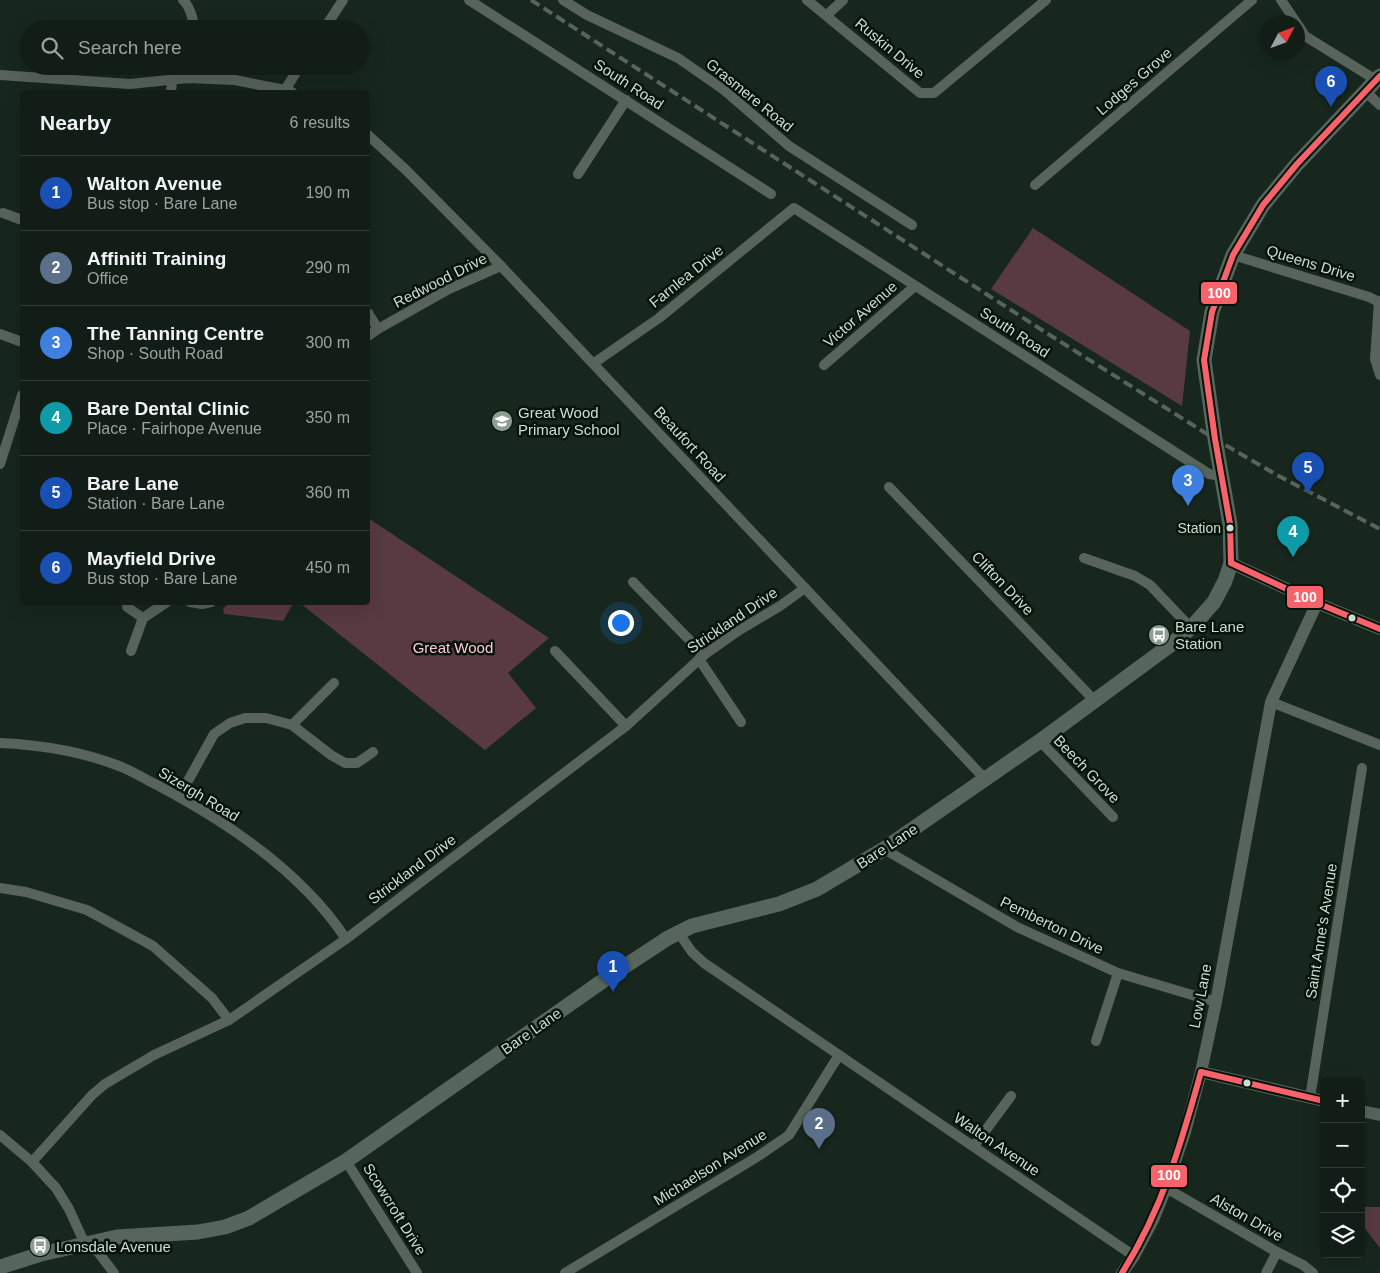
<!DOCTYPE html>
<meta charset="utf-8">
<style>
body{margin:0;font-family:Arial,sans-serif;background:#1e2a23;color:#f1f3f6}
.controls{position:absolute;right:15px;bottom:15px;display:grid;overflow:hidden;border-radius:5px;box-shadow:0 5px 20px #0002}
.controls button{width:45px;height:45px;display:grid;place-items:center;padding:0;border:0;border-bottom:1px solid #303b35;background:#111d16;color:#f1f3f6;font:25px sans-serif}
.compass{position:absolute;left:1260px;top:15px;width:45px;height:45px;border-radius:50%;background:#111d16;box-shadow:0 5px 20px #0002;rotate:49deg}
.you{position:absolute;left:620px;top:622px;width:18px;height:18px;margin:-12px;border:4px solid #fff;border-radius:50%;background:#1a73e8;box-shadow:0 0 0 8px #1a73e833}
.badge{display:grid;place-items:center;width:32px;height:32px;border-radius:50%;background:#0f766e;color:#fff;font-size:16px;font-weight:700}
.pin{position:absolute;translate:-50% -41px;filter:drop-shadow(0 1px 2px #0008)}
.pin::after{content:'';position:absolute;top:26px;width:18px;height:15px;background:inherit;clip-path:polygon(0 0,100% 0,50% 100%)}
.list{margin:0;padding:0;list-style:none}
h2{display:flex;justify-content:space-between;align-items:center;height:65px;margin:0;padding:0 20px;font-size:21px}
h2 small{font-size:16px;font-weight:400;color:#9ca2a1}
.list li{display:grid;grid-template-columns:32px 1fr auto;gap:15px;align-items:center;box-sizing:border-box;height:75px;padding:0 20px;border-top:1px solid #303b35}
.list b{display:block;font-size:19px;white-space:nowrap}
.list p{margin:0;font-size:16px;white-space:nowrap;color:#9ca2a1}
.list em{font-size:16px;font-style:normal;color:#9ca2a1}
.icon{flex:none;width:28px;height:28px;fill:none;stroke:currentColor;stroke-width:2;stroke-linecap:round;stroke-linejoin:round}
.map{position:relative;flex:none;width:1380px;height:1273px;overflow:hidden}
.search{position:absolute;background:#111d16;box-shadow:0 5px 20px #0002;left:20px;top:20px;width:350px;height:55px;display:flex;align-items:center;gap:12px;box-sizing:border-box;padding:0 18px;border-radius:28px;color:#9ca2a1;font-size:19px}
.panel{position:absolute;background:#111d16;box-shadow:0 5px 20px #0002;left:20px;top:90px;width:350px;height:515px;border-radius:5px}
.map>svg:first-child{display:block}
.green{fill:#583a40}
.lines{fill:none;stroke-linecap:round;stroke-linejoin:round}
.minor{stroke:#57635b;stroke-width:10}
.tertiary{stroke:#57635b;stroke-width:12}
.secondary{stroke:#57665c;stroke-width:15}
.rail{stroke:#57635b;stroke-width:4;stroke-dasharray:10 5;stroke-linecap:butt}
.bus-1-casing{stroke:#07120a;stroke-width:10}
.bus-1{stroke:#f8626a;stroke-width:6}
.bus-dot{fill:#ccddd0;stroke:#07120a;stroke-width:2}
.labels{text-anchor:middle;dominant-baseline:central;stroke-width:5;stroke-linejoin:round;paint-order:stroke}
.bus-label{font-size:14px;fill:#ccddd0;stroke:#07120a;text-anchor:end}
.street-label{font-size:15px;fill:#ccddd0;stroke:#07120a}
.poi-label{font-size:15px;fill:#ccddd0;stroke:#07120a;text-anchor:start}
.park-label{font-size:15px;fill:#fccad3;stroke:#07120a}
.line-badge{stroke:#07120a;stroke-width:2}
.badge-label{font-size:14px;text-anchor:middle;font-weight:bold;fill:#fff}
</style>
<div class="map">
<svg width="1380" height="1273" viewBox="0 0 1380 1273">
<rect width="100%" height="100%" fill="#17271d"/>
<g class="green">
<polygon points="1033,228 1190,331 1182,406 991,289"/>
<polygon points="368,518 549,638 508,673 536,708 485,750 300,603 368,602"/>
<polygon points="294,602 283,621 224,614 223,609 229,603"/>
<polygon points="1361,1207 1380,1207 1380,1248 1361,1223"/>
</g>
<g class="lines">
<g class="minor">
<path d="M183 0C189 5 194 20 194 29"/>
<polyline points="469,0 771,194"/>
<polyline points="563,0 587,15 678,58 724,90 789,146 912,225"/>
<polyline points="807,0 920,93 934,93 1046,0"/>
<polyline points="1281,0 1296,22"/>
<polyline points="827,15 843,0"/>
<polyline points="1298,25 1305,36 1376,80"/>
<polyline points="324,29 343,0"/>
<polyline points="0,75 130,84 188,78 235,80 285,90 292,92"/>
<polyline points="285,90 300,66"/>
<polyline points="171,92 172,80"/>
<polyline points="1366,92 1380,105"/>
<polyline points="368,135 406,170 501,266 985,779"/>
<polyline points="578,174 626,100"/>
<polyline points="1035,185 1252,0"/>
<polyline points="3,213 22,220"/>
<polyline points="1233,255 1369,297 1379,302"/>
<polyline points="1380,301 1379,302 1375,359 1380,375"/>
<polyline points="368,313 378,329"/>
<polyline points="0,334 22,342"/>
<polyline points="368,336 378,329 449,289 501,266"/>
<polyline points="594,363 659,318 794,208 1209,474 1221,476"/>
<polyline points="824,365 915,286"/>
<polyline points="0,464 22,395"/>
<polyline points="889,487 1095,701"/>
<polyline points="1084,558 1135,576 1150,585 1191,628"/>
<polyline points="633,582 704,655"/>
<polyline points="190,602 202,604 211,602"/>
<polyline points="127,607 143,618"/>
<polyline points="131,651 143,618 167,602"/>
<polyline points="555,651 626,726"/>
<polyline points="699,659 741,722"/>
<polyline points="1271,702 1380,745"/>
<polyline points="292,725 334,683"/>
<polyline points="1040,741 1113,817"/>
<path d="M0 743C41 745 81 751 119 766 133 771 146 780 159 786 229 823 302 872 346 939"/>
<polyline points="179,797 214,734 230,723 245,718 266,718 292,725 331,755 345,763 357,763 373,752"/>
<polyline points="884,849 1017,927 1118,973 1216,1002"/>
<polyline points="0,888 26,892 87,910 153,946 212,998 229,1020"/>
<polyline points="678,932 692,952 704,963 1134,1256"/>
<polyline points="1096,1041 1118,973"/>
<polyline points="1310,1098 1362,768"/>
<polyline points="0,1135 32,1162 56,1188 69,1209 85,1244 98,1252 114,1273"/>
<polyline points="974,1146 1011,1096"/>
<polyline points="346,1161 417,1273"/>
<polyline points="32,1162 92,1095 105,1084 154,1055 229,1020 346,939 626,726 704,655 738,631 780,606 805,588"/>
<polyline points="1166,1188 1277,1252 1303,1265 1313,1273"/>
<polyline points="565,1273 757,1157 789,1135 839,1055"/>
<polyline points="1266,1273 1277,1252"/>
</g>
<g class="tertiary">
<polyline points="1231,563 1317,603 1380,629"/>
<polyline points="1201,1072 1324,1101"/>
<polyline points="1361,1111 1380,1115"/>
<polyline points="1122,1273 1134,1256 1153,1220 1166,1188 1185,1132 1201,1072 1216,1002 1271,702 1317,603"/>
</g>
<polyline class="secondary" points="0,1267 41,1254 117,1237 198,1232 225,1227 249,1218 346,1161 604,980 668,938 692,926 779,904 817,889 884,849 1040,741 1169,646 1191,628 1214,602 1225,581 1231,563 1230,524 1215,439 1204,360 1212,312 1233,255 1263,205 1297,164 1380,76"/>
<polyline class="rail" points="531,0 1045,332 1215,439 1277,475 1380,529"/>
<g class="bus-1-casing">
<g id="bus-1">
<polyline points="1231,563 1230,524 1215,439 1204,360 1212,312 1233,255 1263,205 1297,164 1380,76"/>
<polyline points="1231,563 1317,603 1380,629"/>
<polyline points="1201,1072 1324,1101"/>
<path d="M1122 1273C1162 1210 1181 1144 1201 1072"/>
</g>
</g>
<use href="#bus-1" class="bus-1"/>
</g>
<defs>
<g id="school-disc" transform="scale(1.125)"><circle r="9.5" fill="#8d9d91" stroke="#07120a"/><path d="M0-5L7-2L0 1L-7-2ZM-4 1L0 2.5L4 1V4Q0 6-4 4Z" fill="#fff"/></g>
<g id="bus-disc" transform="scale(1.125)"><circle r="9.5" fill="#8d9d91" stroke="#07120a"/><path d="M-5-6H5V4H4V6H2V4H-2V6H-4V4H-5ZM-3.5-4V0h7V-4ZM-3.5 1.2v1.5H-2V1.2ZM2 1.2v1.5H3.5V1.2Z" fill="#fff"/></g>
</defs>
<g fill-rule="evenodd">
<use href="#school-disc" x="502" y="421"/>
<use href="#bus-disc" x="1159" y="635"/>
<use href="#bus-disc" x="40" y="1246"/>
</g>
<g class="bus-dot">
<circle cx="1230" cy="528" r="4.5"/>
<circle cx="1352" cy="618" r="4.5"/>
<circle cx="1247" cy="1083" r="4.5"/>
</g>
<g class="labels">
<g class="bus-label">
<text x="1221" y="528">Station</text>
</g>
<g class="street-label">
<text transform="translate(890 48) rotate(40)">Ruskin Drive</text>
<text transform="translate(1134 81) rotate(-41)">Lodges Grove</text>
<text transform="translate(629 84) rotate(33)">South Road</text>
<text transform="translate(750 95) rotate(39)">Grasmere Road</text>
<text transform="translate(1311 263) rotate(17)">Queens Drive</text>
<text transform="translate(686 276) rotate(-39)">Farnlea Drive</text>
<text transform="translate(440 280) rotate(-27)">Redwood Drive</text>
<text transform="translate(860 314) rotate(-41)">Victor Avenue</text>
<text transform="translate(1015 332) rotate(33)">South Road</text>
<text transform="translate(690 444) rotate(47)">Beaufort Road</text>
<text transform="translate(1003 583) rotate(46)">Clifton Drive</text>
<text transform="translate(732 620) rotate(-34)">Strickland Drive</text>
<text transform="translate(1087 769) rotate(46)">Beech Grove</text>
<text transform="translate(199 794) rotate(31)">Sizergh Road</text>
<text transform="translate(887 846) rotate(-33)">Bare Lane</text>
<text transform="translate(412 869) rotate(-37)">Strickland Drive</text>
<text transform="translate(1052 925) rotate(26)">Pemberton Drive</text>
<text transform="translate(1321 931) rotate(-81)">Saint Anne's Avenue</text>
<text transform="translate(1200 996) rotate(-79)">Low Lane</text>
<text transform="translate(531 1031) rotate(-35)">Bare Lane</text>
<text transform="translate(997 1144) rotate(34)">Walton Avenue</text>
<text transform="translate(710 1167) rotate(-32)">Michaelson Avenue</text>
<text transform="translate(395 1209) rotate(58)">Scowcroft Drive</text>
<text transform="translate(1247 1217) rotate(30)">Alston Drive</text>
</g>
<g class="poi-label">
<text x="518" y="412">Great Wood<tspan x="518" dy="17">Primary School</tspan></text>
<text x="1175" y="626">Bare Lane<tspan x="1175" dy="17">Station</tspan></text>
<text x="56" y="1246">Lonsdale Avenue</text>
</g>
<g class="park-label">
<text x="453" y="647">Great Wood</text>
</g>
</g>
<g class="line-badge">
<rect x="1200" y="281" width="38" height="24" rx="5" fill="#f8626a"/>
<rect x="1286" y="585" width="38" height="24" rx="5" fill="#f8626a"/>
<rect x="1150" y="1164" width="38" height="24" rx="5" fill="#f8626a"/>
</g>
<g class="badge-label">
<text x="1219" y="298">100</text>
<text x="1305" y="602">100</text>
<text x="1169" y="1180">100</text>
</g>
</svg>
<div class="controls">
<button>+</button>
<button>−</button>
<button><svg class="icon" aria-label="locate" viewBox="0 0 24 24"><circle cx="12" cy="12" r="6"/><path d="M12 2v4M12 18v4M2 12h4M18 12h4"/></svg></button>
<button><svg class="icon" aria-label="layers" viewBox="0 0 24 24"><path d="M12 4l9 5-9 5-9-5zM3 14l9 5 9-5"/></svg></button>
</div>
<svg class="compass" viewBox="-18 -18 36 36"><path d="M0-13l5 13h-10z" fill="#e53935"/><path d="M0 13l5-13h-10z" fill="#9ca2a1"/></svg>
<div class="you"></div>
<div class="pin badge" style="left:613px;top:992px;background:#1a4fb4">1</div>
<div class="pin badge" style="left:819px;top:1149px;background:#5c6f8a">2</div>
<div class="pin badge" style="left:1188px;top:506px;background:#3f7fe0">3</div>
<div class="pin badge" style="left:1293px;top:557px;background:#0f9aa8">4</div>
<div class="pin badge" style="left:1308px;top:493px;background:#1a4fb4">5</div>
<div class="pin badge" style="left:1331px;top:107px;background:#1a4fb4">6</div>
<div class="search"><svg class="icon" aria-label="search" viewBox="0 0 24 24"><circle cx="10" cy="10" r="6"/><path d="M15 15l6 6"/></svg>Search here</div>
<section class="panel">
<h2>Nearby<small>6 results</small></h2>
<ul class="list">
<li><span class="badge" style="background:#1a4fb4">1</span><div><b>Walton Avenue</b><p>Bus stop · Bare Lane</p></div><em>190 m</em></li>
<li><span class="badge" style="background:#5c6f8a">2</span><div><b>Affiniti Training</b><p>Office</p></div><em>290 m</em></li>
<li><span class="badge" style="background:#3f7fe0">3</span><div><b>The Tanning Centre</b><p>Shop · South Road</p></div><em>300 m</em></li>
<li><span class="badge" style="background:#0f9aa8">4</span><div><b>Bare Dental Clinic</b><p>Place · Fairhope Avenue</p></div><em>350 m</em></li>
<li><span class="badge" style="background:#1a4fb4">5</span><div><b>Bare Lane</b><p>Station · Bare Lane</p></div><em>360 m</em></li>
<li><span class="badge" style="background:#1a4fb4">6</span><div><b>Mayfield Drive</b><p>Bus stop · Bare Lane</p></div><em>450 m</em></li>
</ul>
</section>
</div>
